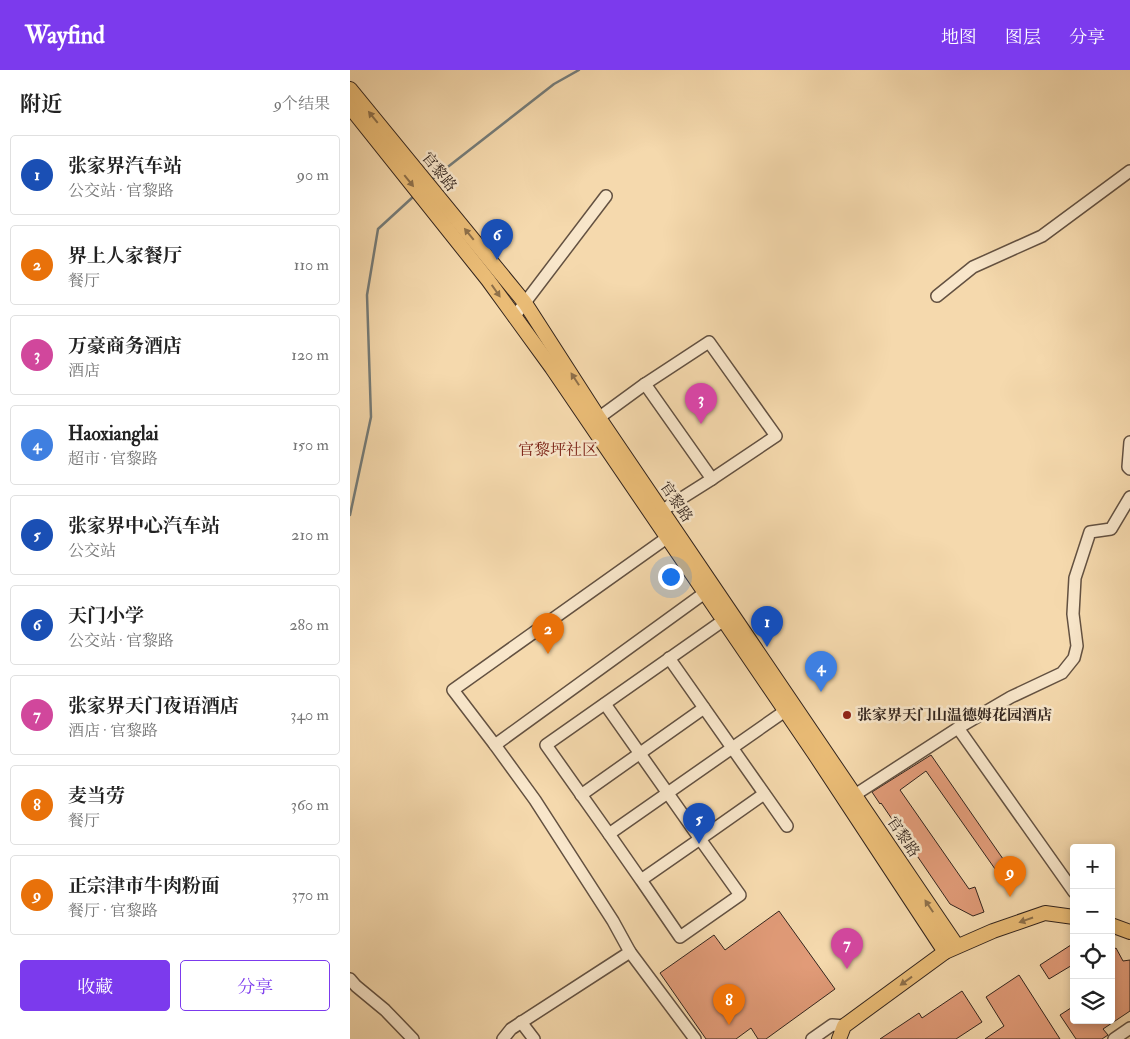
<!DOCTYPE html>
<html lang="zh">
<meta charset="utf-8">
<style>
body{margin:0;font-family:"IM FELL Double Pica","Noto Serif SC",serif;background:#f6f6f6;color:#222}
.controls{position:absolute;right:15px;bottom:15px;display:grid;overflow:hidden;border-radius:5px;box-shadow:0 2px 8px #0003}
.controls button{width:45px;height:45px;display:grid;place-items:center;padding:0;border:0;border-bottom:1px solid #e0e0e0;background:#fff;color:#222;font:25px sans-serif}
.you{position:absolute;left:320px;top:506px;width:18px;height:18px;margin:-12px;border:4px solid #fff;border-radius:50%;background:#1a73e8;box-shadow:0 0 0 8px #1a73e833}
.badge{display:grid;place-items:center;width:32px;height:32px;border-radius:50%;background:#7c3aed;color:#fff;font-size:16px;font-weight:700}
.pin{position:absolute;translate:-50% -41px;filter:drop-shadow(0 1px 2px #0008)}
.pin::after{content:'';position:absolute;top:26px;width:18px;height:15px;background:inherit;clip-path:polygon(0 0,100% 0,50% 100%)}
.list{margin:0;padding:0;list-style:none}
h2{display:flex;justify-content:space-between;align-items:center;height:65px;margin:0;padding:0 20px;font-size:21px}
h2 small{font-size:16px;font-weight:400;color:#767676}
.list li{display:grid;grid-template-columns:32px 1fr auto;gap:15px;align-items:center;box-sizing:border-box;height:80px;margin:0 10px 10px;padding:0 10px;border:1px solid #e0e0e0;border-radius:5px}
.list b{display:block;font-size:19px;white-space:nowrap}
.list p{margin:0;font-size:16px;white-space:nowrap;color:#767676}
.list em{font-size:16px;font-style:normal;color:#767676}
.actions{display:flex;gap:10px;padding:15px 20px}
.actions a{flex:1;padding:11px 0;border:1px solid #7c3aed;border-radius:5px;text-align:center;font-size:18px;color:#7c3aed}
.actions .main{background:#7c3aed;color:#fff}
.icon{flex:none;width:28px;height:28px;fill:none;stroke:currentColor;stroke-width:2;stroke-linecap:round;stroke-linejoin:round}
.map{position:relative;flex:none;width:780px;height:969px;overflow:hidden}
header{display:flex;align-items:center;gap:30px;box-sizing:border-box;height:70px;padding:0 25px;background:#7c3aed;color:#fff}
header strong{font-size:24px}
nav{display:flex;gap:28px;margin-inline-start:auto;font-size:18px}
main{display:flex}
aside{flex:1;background:#fff}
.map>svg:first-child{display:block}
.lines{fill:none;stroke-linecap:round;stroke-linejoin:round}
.stream{stroke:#757c79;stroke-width:2.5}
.building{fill:#e19b78;stroke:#32241d}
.minor-casing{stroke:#635141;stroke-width:14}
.major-casing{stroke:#32241d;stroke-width:16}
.minor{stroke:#f8e6ca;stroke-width:11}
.major{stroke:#eabc76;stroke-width:14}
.oneway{fill:#8e704a}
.poi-dot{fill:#8f2418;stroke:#f8e6ca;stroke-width:2}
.labels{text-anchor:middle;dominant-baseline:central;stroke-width:5;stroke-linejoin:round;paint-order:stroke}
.street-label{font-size:15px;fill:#32241d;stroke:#f8e6ca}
.poi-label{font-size:15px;font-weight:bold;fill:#32241d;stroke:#f8e6ca;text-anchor:start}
.neighbourhood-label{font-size:16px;fill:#7a1f14;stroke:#f8e6ca}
</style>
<header>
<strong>Wayfind</strong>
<nav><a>地图</a><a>图层</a><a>分享</a></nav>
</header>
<main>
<aside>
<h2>附近<small>9个结果</small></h2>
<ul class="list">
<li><span class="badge" style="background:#1a4fb4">1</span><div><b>张家界汽车站</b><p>公交站 · 官黎路</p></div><em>90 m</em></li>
<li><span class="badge" style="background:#e8710a">2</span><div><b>界上人家餐厅</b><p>餐厅</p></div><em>110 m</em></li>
<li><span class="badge" style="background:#d1479c">3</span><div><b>万豪商务酒店</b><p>酒店</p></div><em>120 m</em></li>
<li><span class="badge" style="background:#3f7fe0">4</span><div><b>Haoxianglai</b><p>超市 · 官黎路</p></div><em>150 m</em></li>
<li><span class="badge" style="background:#1a4fb4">5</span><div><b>张家界中心汽车站</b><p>公交站</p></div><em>210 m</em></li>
<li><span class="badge" style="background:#1a4fb4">6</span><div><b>天门小学</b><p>公交站 · 官黎路</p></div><em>280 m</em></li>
<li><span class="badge" style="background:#d1479c">7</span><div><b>张家界天门夜语酒店</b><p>酒店 · 官黎路</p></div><em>340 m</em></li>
<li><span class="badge" style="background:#e8710a">8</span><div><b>麦当劳</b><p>餐厅</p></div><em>360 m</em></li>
<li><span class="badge" style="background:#e8710a">9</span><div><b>正宗津市牛肉粉面</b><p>餐厅 · 官黎路</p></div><em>370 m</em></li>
</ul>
<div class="actions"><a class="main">收藏</a><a>分享</a></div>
</aside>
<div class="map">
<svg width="780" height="969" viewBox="0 0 780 969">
<rect width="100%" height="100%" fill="#f5d9ad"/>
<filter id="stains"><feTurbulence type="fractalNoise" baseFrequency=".004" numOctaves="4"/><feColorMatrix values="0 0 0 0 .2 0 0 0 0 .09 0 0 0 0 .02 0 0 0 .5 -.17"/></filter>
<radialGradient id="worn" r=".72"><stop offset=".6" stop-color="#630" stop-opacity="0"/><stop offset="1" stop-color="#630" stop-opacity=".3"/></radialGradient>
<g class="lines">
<g class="stream">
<polyline points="81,110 204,14 229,0"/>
<polyline points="0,445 21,347 17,225 28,159 64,126"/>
</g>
</g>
<g class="building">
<polygon points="581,685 660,799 650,806 576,701 550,720 619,819 625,817 634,842 623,846 600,834 531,733 530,734 522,722"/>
<polygon points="429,841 485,919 416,969 408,969 401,958 386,969 356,969 310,903 364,865 375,880"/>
<polygon points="724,873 724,894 699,909 690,895"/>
<polygon points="766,878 773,891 780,890 780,941 753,959 758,965 752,969 726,969 710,945 724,936 724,950 761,950 761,881"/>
<polygon points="669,905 710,969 635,969 654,956 636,927"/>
<polygon points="612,921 632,952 606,969 530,969 569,943 572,948"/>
</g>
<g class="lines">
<g class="minor-casing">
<g id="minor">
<polyline points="587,226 623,197 692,166 780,101"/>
<polyline points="164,247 256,126"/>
<polyline points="295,314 362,409"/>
<polyline points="243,352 295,314 359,272 426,366 362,409 305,445"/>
<polyline points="780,372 778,397 780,399"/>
<polyline points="318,467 103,620 145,675 185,730 263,851 280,882 345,969"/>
<polyline points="374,550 196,675 259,764 435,641"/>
<polyline points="319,588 437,756"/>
<polyline points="255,634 350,769 414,724"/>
<polyline points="608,658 724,822"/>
<polyline points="145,675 360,519"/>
<polyline points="231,725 354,638"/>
<polyline points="497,730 608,658 661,627 712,603 724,588 727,576 723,544 725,508 740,462 761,459 780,427"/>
<polyline points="259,764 291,810 350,769 390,825 330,867 291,810"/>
<polyline points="0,909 6,916 35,940 63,969"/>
<polyline points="171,952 184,969"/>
<polyline points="153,969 161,959 280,882"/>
<polyline points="462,969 482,955 494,956"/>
<polyline points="764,969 780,958"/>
</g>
</g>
<g class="major-casing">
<g id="major">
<polyline points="0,19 175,233 249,348 607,876"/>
<polyline points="0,37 138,210 202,298 464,683 595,882"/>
<polyline points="761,855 780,862"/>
<polyline points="489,969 494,956 595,882 643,861 695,843 724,847"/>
</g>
</g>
<use href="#minor" class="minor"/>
<use href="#major" class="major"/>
</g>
<defs><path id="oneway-solid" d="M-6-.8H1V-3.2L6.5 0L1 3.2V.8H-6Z" transform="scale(1.25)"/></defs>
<g class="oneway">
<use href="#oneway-solid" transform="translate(23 47) rotate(-129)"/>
<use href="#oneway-solid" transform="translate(59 111) rotate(51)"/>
<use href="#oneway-solid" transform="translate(119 164) rotate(-129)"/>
<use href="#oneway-solid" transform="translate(146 221) rotate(55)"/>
<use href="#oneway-solid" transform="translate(225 309) rotate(-123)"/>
<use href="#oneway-solid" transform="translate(579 836) rotate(-124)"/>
<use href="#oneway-solid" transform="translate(676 850) rotate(161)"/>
<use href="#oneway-solid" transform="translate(556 911) rotate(144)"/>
</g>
<circle class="poi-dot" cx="497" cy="645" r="5"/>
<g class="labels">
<g class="street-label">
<text transform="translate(89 102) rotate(51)">官黎路</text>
<text transform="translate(326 432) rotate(56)">官黎路</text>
<text transform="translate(553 767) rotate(56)">官黎路</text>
</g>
<g class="poi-label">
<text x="507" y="645">张家界天门山温德姆花园酒店</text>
</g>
<g class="neighbourhood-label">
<text x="208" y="380">官黎坪社区</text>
</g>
</g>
<rect width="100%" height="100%" filter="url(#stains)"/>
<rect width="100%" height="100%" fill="url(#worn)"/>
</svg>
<div class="controls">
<button>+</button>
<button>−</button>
<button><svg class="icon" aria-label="locate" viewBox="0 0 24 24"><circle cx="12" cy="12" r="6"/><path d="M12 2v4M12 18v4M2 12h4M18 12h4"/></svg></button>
<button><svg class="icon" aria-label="layers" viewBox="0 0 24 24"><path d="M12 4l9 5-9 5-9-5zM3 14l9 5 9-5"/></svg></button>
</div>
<div class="you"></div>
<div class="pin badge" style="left:417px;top:577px;background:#1a4fb4">1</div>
<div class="pin badge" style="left:198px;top:584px;background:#e8710a">2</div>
<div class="pin badge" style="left:351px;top:354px;background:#d1479c">3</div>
<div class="pin badge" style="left:471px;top:622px;background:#3f7fe0">4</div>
<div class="pin badge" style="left:349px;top:774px;background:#1a4fb4">5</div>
<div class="pin badge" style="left:147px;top:190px;background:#1a4fb4">6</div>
<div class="pin badge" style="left:497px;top:899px;background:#d1479c">7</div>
<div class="pin badge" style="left:379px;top:955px;background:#e8710a">8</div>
<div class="pin badge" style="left:660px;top:827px;background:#e8710a">9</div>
</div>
</main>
